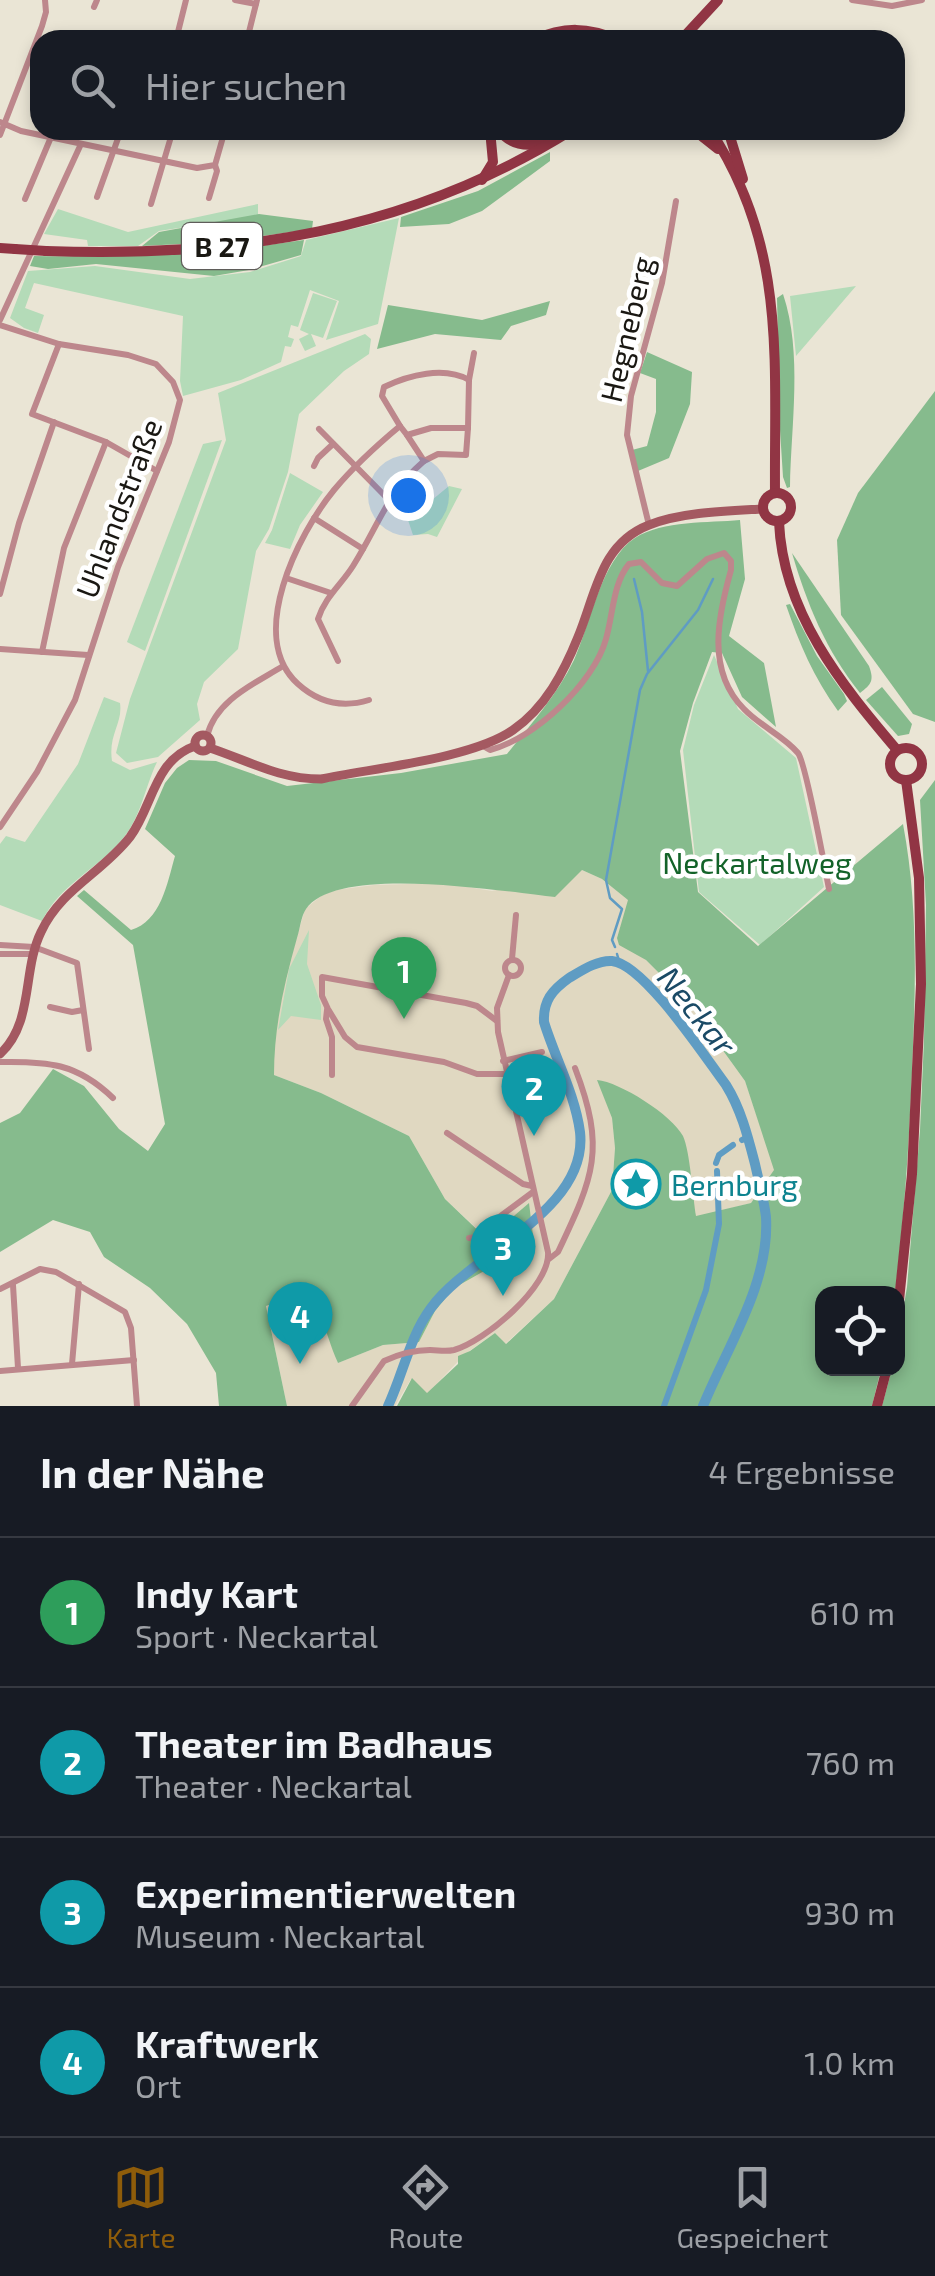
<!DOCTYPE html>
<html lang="de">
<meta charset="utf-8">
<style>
body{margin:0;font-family:"Exo 2",sans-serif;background:#20242c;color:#f1f3f6}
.controls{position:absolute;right:30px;bottom:30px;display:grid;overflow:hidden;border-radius:20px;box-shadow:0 5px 15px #0003}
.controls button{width:90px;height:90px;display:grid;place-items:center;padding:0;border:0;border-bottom:2px solid #363941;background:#171b24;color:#f1f3f6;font:50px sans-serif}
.you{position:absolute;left:408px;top:495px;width:35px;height:35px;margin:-25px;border:8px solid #fff;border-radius:50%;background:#1a73e8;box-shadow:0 0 0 15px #1a73e833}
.badge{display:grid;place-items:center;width:65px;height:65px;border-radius:50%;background:#8e5c0a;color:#fff;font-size:32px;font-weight:700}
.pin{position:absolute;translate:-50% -82px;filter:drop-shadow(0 2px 5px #0008)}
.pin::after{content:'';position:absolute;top:52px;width:35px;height:30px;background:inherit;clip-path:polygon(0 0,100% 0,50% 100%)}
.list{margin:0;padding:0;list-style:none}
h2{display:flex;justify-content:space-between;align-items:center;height:130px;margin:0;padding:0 40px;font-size:42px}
h2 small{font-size:32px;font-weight:400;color:#9ea1a6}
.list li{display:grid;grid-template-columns:65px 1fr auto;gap:30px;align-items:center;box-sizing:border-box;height:150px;padding:0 40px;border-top:2px solid #363941}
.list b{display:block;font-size:38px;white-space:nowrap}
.list p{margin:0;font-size:32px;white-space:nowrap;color:#9ea1a6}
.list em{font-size:32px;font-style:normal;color:#9ea1a6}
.icon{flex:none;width:55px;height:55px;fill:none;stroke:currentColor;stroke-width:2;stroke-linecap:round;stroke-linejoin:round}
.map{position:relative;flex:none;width:935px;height:1406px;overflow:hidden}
.search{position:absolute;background:#171b24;box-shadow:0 5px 15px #0003;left:30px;right:30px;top:30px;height:110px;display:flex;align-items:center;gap:25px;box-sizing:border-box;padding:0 35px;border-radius:30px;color:#9ea1a6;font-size:38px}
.sheet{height:730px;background:#171b24}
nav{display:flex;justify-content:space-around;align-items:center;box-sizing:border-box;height:140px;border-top:2px solid #363941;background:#171b24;font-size:28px;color:#9ea1a6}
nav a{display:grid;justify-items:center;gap:5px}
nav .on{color:#8e5c0a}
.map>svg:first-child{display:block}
.built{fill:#e0d8c1}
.green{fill:#b4dbb8}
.forest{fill:#86bb8d}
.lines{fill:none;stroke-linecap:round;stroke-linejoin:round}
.stream{stroke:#5f9cc3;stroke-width:2.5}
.canal{stroke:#5f9cc3;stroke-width:6}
.river{stroke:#5f9cc3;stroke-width:10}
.street{stroke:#bd878c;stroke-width:6}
.secondary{stroke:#a45961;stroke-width:9}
.primary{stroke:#913544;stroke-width:10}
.primary-bridge{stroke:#913544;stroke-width:10}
.labels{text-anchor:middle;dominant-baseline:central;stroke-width:9;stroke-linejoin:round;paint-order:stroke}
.shield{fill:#fff;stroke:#5f5d5a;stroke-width:2.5}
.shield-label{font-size:28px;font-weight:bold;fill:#1a1813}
.street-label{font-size:30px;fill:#1a1813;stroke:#fff}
.park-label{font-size:30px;fill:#136329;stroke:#fff}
.culture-label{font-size:30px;fill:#0d838f;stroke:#fff;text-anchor:start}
.water-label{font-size:32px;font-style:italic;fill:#1a4a66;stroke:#fff}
</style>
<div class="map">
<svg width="935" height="1406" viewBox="0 0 935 1406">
<rect width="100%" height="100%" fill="#eae5d5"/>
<polygon class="built" points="582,870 602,879 629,900 617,938 646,960 688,1002 745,1081 775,1170 751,1203 696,1217 598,1080 612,1118 615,1148 612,1190 554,1299 505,1344 495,1333 465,1354 427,1394 411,1379 395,1406 287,1406 266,1306 300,1300 315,1307 322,1315 338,1363 383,1345 419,1342 435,1311 454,1288 534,1243 529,1205 488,1239 445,1199 409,1136 321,1093 274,1075 274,1034 288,968 305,909 321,896 335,890 374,885 444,883 492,891"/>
<g class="green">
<polygon points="258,204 258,216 159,231 138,246 88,246 87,240 44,234 58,209 128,232"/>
<polygon points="399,218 378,324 326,340 339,301 310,290 298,327 291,325 288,337 294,339 291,347 285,346 281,362 241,380 183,396 180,381 183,316 34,283 25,308 44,315 38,333 24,328 10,318 28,271 95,266 190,279 250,272 301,256 306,240"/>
<polygon points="856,286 796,356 790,296"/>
<polygon points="313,293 337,301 323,338 311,334 316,346 305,351 299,339 309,334 300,330"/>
<polygon points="365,334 371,339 369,354 344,371 299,414 288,472 269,529 256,551 238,649 204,682 197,704 200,720 158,757 127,763 116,753 130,699 226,440 218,393"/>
<polygon points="222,440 145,651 127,642 203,444"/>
<polygon points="290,473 323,492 300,525 290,549 265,543 272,530"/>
<polygon points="449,486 462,489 437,537 428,534 413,535 408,520 417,504 432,500"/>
<polygon points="714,655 738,709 796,758 824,887 760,945 699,892 683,750 694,705"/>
<path d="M104 697 120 703C123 724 108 734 112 761L130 770 157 762C144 789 141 819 120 842 95 870 59 886 42 921L0 905V844L6 836 25 842 78 764Z"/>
<polygon points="309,930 307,964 321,1005 321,1020 291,1016 278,1030 289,969"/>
</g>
<g class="forest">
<polygon points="550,152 550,161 482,211 449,224 400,227 401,217 478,191"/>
<polygon points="259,214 313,221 312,229 220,242 142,246 159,232"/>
<path d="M304 240 301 255 249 270 214 276 96 264 48 269 30 266 34 256C125 257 214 254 304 240Z"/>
<path d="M783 294C803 353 791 425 790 487L787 488 783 477 780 430 777 298Z"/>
<polygon points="550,301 546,315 511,326 501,340 435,334 377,349 388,305 482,320"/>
<polygon points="647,352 692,372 690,404 669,458 638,471 632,450 647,446 656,412 656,379 640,373"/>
<polygon points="935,391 935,722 913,714 841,615 837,540 858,493"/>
<path d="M740 520 745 579 729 636 764 663 776 727 742 697 722 653 712 652 693 703 680 751 698 892 758 946 903 824C917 898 916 972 913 1047 910 1130 905 1211 895 1293L822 1294V1368L881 1369 872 1406H397L412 1378 427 1393 458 1364V1356L470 1351 495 1333 506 1344 554 1299 612 1190 615 1148 612 1118 597 1080C620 1082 672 1115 683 1136 690 1151 693 1198 696 1216L751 1203 774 1170 745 1081 688 1002 646 960 619 945 617 938 628 900 602 879 582 870 555 897C505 892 337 863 306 909 301 916 300 929 297 938 284 984 274 1027 274 1075L321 1093 409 1136 445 1199 487 1239 529 1203 534 1243 454 1288 435 1311 419 1342 383 1345 338 1363C319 1321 325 1289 266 1306L287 1406H219L216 1373 187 1324 150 1288 104 1257 90 1232 53 1220 0 1252V1123L20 1113 53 1069 84 1086 119 1129 148 1151 165 1124 133 945 77 896 84 890 131 930C161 921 167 884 175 856L145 829 165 783 177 768 189 760 216 761 287 786 401 773 507 754C531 724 557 695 574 660 590 625 601 560 635 538 663 520 709 523 740 520Z"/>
<path d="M792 553 869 666C874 680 872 684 860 693 826 651 807 604 792 553Z"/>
<path d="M790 604 817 656 844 694 847 701 838 711C814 678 799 643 786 605Z"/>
<polygon points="882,687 912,724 909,734 898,736 866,700"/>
<polygon points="935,780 935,1406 882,1406 892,1369 898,1368 898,1341 907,1287 920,1130 924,1040 926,905 920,800"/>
</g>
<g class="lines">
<g class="stream">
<polyline points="634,579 642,612 648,671"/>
<polyline points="615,947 612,940 622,909 610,898 606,880 640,690 647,674 698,610 713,579"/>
<polyline points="617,954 620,964"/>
</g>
<g class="canal">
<polyline points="742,1140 748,1137"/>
<polyline points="716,1163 719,1155 733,1145"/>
<polyline points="664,1406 706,1290 719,1224 717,1171"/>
</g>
<path class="river" d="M388 1406C403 1374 410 1336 431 1308 470 1254 589 1211 580 1132 575 1094 555 1058 544 1022 543 1001 552 990 569 978 581 971 597 960 612 961 644 964 705 1057 726 1085 741 1109 748 1137 755 1164 759 1182 764 1200 766 1217 770 1283 727 1347 703 1406"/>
<g class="street">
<polyline points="235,0 256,4"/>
<polyline points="852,0 892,6 922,0"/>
<polyline points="94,7 97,0"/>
<polyline points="177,36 186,0"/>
<polyline points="247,40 257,0"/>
<polyline points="0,122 21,131 197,168 215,165 225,130"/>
<polyline points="0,135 42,26 46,12 45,0"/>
<polyline points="97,197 121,130"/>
<polyline points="209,198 217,171 215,165"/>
<polyline points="25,199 54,130"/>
<polyline points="151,204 173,130"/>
<polyline points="0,320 81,144"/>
<polyline points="0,325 59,344 128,355 156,364 173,382 180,400 169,442 118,567 75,700 37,772 0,827"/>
<polyline points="59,344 32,414 106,442 157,471"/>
<polyline points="400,426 407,435 431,428 468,428 469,380"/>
<polyline points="319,429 388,499"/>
<polyline points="407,435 424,461 438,454 466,455 468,428"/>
<polyline points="314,466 318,458 333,444"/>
<polyline points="314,518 363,549"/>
<polyline points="649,525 627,435 631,396 662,283 676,201"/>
<polyline points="286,578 331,593"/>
<polyline points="0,594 19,523 54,422"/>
<polyline points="0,649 88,655"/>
<polyline points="42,652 64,548 106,442"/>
<path d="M338 661 318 619C325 597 341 585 353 566 379 525 386 494 424 461"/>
<path d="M369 700C343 708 319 703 298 684 246 637 298 534 334 490 354 466 376 446 400 426L382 396 384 387C409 375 444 366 469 380L474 353"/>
<path d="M207 736C216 700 254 684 283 666"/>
<path d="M483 746 490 750C534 739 594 683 606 639 613 615 613 583 629 564L641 562 662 583 677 586 707 559 724 553 731 561V570C718 616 706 671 744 709 760 726 784 736 798 753 806 763 825 869 829 889"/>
<polyline points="0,945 34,947 77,963 89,1049"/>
<polyline points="0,954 31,954"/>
<polyline points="512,959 516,915"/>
<circle cx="513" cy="968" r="8"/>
<polyline points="50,1007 72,1012 83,1010"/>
<polyline points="327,1010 326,1019 332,1037 332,1075"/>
<polyline points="497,1021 477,1006 466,1003 322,977 322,996 328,1009 345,1037 357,1047 444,1062 477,1074 506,1074"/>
<polyline points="503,1061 542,1052"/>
<path d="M0 1062C47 1061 77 1063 113 1098"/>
<polyline points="447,1133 523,1184 532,1186"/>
<polyline points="469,1238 485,1236 498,1218 533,1192"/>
<path d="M549 1259 558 1252C594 1176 606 1149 575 1068"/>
<polyline points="13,1285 18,1368"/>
<polyline points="0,1289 40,1269 56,1272 125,1312 131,1328 137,1406"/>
<polyline points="72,1364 79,1284"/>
<polyline points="0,1371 134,1360"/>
<path d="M352 1406 384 1361C397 1355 415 1350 430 1350 438 1350 445 1352 454 1350 484 1342 551 1286 548 1252L498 1032 497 1008 509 975"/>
</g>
<g class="secondary">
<circle cx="203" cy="743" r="8"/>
<path d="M210 748C249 761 279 779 321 779 373 768 472 759 513 730 545 708 564 672 578 637 596 594 600 544 649 525 682 512 727 511 763 509"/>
<path d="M0 1054C34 1023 22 971 41 932 61 889 102 873 130 837 153 806 154 760 195 746"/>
</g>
<g class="primary">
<path d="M534 40C563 26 589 27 618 40"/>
<polyline points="681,40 718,0"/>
<path d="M499 130C510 145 525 147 543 143"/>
<polyline points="694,130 718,149"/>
<path d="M710 130C787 246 774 361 775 493"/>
<polyline points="728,130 743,179"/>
<polyline points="482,180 493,162 490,130"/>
<polyline points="0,248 15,249"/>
<path d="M46 251C235 258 409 232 572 130"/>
<circle cx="777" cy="507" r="14"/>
<path d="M779 522C783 613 841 684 897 750"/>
<circle cx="906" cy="764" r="16"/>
<polyline points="898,1310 912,1174 921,984 919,878 906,780"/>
<polyline points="877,1406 887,1368"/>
</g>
<polyline class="primary-bridge" points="15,249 46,251"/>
</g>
<defs>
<g id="sight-ring" transform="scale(2.5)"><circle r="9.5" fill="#fff" stroke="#0f9aa8" stroke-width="1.5"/><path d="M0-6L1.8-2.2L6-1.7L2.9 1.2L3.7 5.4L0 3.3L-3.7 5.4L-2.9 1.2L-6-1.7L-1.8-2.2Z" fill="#0f9aa8"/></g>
</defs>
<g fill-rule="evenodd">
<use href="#sight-ring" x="636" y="1184"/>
</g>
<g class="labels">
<rect class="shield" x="182" y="223" width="80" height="46" rx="8"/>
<g class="shield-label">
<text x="222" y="246">B 27</text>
</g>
<g class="street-label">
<text transform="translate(626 329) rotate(-77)">Hegneberg</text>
<text transform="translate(118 508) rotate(-69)">Uhlandstraße</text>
</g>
<g class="park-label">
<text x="757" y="862">Neckartalweg</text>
</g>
<g class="culture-label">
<text x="671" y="1184">Bernburg</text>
</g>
<g class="water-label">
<text transform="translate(698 1010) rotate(51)">Neckar</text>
</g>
</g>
</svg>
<div class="controls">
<button><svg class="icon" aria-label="locate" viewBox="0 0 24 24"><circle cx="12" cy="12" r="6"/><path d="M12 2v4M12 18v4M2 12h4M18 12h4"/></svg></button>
</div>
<div class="you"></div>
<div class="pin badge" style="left:404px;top:1019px;background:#2e9e5b">1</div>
<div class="pin badge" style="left:534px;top:1136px;background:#0f9aa8">2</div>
<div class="pin badge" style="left:503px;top:1296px;background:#0f9aa8">3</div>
<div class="pin badge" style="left:300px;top:1364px;background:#0f9aa8">4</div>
<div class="search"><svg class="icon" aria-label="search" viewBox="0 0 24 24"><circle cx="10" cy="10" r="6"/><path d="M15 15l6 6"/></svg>Hier suchen</div>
</div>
<section class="sheet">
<h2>In der Nähe<small>4 Ergebnisse</small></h2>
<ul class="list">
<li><span class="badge" style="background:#2e9e5b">1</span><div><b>Indy Kart</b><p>Sport · Neckartal</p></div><em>610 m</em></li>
<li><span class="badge" style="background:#0f9aa8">2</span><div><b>Theater im Badhaus</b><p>Theater · Neckartal</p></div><em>760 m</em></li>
<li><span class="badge" style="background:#0f9aa8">3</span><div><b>Experimentierwelten</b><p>Museum · Neckartal</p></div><em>930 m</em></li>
<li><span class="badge" style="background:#0f9aa8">4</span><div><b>Kraftwerk</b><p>Ort</p></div><em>1.0 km</em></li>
</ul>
</section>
<nav>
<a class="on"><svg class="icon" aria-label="map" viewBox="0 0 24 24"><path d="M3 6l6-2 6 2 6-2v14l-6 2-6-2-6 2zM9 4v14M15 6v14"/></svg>Karte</a>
<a><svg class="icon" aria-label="directions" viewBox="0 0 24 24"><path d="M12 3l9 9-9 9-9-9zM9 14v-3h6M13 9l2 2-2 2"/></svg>Route</a>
<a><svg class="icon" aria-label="saved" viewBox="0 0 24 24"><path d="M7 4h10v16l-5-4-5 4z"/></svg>Gespeichert</a>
</nav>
